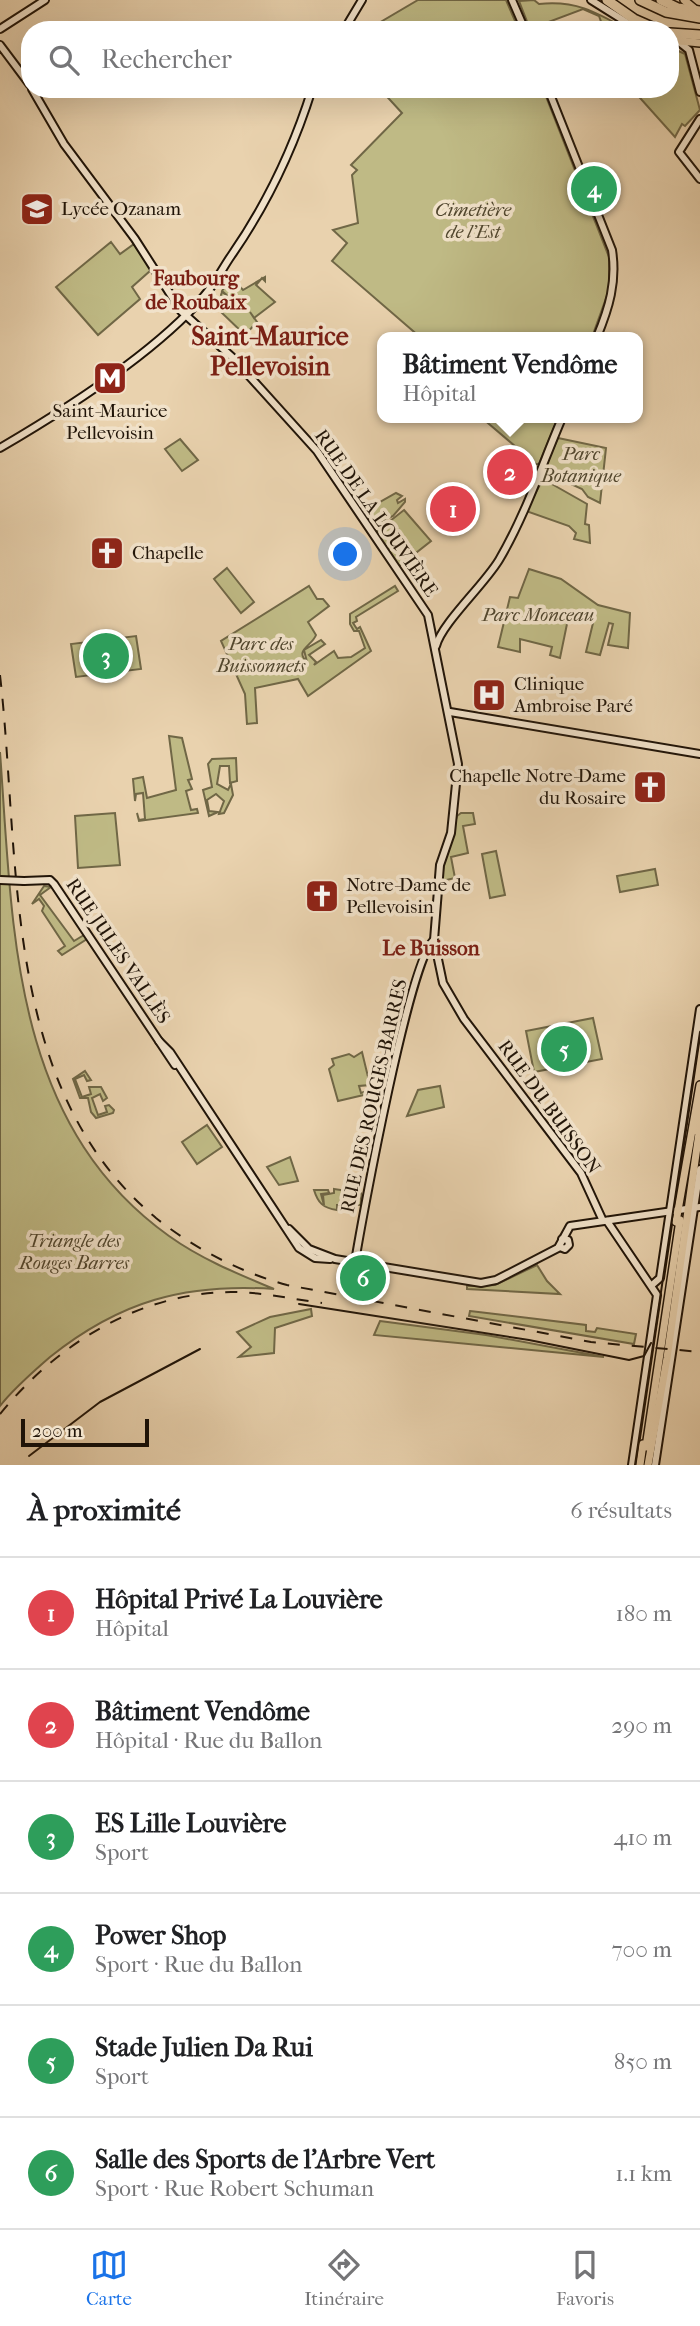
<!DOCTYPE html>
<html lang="fr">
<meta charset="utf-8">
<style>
body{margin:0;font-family:"IM FELL French Canon",serif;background:#f6f6f6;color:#202124}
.scale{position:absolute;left:21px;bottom:18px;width:128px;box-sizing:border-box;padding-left:7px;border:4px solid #201408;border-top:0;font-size:19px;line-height:24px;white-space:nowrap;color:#201408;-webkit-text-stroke:5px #f1e2ca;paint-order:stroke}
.you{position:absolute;left:346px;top:555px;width:24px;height:24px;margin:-18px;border:5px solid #fff;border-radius:50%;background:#1a73e8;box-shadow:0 0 0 10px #1a73e833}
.badge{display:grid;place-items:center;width:46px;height:46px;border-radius:50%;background:#1a73e8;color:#fff;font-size:23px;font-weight:700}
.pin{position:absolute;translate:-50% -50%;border:4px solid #fff;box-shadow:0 2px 7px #0006}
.popup{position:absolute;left:377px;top:332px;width:266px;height:91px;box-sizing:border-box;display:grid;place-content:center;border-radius:14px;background:#fff;filter:drop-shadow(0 2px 5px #0005);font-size:23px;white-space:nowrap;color:#757577}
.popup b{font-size:26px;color:#202124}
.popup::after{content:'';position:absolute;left:50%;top:100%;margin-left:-14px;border:14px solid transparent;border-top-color:#fff}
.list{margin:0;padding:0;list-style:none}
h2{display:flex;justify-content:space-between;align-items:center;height:91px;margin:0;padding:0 28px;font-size:30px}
h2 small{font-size:23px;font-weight:400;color:#757577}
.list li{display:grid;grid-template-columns:46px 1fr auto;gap:21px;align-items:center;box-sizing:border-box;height:112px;padding:0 28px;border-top:2px solid #e0e0e0}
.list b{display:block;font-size:26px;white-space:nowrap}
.list p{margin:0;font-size:23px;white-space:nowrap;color:#757577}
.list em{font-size:23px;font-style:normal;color:#757577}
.icon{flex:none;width:38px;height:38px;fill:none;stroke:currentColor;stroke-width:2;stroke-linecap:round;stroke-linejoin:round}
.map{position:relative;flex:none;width:700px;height:1465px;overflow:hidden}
.search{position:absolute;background:#fff;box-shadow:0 7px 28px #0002;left:21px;right:21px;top:21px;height:77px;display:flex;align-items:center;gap:18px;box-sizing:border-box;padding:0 24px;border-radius:28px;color:#757577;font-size:26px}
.sheet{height:763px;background:#fff}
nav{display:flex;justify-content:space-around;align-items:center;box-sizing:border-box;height:98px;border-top:2px solid #e0e0e0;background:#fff;font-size:19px;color:#757577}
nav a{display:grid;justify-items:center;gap:4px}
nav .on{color:#1a73e8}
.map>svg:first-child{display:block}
.green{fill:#bfba85;stroke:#706746;stroke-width:2}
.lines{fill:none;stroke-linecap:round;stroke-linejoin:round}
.primary-tunnel{stroke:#c1ac8d;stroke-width:7;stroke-dasharray:7 3.5;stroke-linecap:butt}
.secondary-casing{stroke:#201408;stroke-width:10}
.primary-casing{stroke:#201408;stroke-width:10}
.highway-casing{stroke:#201408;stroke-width:12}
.secondary{stroke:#f1e2ca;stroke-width:6}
.primary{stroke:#e9d2ae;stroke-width:7}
.highway{stroke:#e9d2ae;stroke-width:9}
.tram{stroke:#201408;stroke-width:2}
.rail{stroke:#201408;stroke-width:2;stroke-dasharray:12 12;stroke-linecap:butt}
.secondary-bridge-casing{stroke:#201408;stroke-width:10;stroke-linecap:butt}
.secondary-bridge{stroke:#f1e2ca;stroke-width:6}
.labels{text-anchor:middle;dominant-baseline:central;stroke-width:7;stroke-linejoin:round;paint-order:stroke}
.poi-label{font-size:19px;fill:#201408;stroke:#f1e2ca;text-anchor:start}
.park-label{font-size:19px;font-style:italic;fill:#50462e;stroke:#f1e2ca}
.street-label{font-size:19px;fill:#201408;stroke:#f1e2ca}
.neighbourhood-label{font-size:21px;font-weight:bold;fill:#7a1f14;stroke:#f1e2ca}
.district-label{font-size:26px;font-weight:bold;fill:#7a1f14;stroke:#f1e2ca}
</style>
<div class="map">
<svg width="700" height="1465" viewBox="0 0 700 1465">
<rect width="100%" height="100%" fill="#e9d2ae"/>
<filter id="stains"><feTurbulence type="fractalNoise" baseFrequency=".00286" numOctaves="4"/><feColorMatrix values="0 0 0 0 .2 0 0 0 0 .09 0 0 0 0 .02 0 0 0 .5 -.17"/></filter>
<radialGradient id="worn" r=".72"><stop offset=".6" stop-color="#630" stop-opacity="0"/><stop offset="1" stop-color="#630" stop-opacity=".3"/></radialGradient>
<g class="green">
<polygon points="418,0 506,0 519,30 367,30"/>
<path d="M534 0 539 4C576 0 596 12 628 30H604L599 16 583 9 530 29 519 1Z"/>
<polygon points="670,47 685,54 700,110 685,126 682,124 675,137 632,89 670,89"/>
<polygon points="380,89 543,89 609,257 609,290 592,337 420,337 332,261 347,243 333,230 358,223 352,175 357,170 351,165 402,113"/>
<polygon points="111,242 120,254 134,244 151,270 132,287 140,299 98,335 56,287"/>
<polygon points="231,277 243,290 265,277 265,281 262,278 256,285 275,302 254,318 250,312 257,322 245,335 222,313 230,304 221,295 222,292 228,296 222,291"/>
<polygon points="482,418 558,418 539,464 536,464"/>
<polygon points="558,438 606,448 600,503 588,497 582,489 547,473 545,467"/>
<polygon points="180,439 198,460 182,471 165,449"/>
<polygon points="543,479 587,504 585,524 589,525 590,543 574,539 576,533 569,526 526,511"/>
<polygon points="396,493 402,496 397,500 398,503 405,499 405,502 393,516 373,526 364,511"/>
<polygon points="404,510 431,541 398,567 376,532"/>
<polygon points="227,568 254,602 241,613 214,579"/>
<polygon points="529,569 561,579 598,605 630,613 628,648 608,645 613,624 609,623 600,655 586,652 593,623 569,617 570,612 566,611 564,618 568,619 560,658 550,655 552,647 520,639 520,652 498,647 510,597 518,598"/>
<path d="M309 586 317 599H323L329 606 308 622 316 635C312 646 294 650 307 662L304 650 321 640 325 644 309 655 316 662 314 665 334 651 338 658 351 657 365 648 359 631H354L350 624V614L395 586 398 591 356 617 357 621 353 623 357 629 360 627 371 651 308 696 298 679 255 688 257 723 247 724 245 694 221 641Z"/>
<polygon points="136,636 141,669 76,677 71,644"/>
<polygon points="169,736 182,738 192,779 188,780 192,789 186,791 191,810 197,809 198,813 139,821 137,813 139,820 145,819 143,793 136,794 135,801 133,779 143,777 147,798 176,790"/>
<path d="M0 752C13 927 10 1122 169 1236 201 1259 238 1274 274 1289 185 1283 120 1301 50 1357 33 1372 14 1388 0 1406Z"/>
<polygon points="236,758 237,781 230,783 229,766 220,766 217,784 228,790 231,784 233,795 224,813 219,814 224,801 216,794 207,800 209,811 218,812 209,816 203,790 212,787 208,764 212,759"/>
<polygon points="115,813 120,865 78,868 75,816"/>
<polygon points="461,813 473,813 475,824 463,826 468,853 451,857 455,878 442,881 444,860 457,816"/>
<polygon points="496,851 505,895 490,898 482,854"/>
<polygon points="655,869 658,885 620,892 617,876"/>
<polygon points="44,886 51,887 40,895 74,941 84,935 87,939 62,955 58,951 65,946 42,911 44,906 39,899 32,904"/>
<polygon points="593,1018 602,1059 534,1072 526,1031"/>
<polygon points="362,1052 370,1085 359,1086 361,1093 367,1091 368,1094 338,1101 329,1069 334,1065 332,1059 349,1054 354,1057"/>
<polygon points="85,1071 91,1080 87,1081 84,1075 75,1079 82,1097 91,1094 89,1087 101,1087 107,1098 103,1101 100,1094 92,1098 98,1115 107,1112 105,1106 109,1105 114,1110 113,1113 96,1118 91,1112 88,1098 80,1098 73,1079"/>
<polygon points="440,1086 444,1107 407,1116 418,1090"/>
<polygon points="207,1125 222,1147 197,1164 182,1142"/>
<polygon points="290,1157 298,1181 279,1185 267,1167"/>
<path d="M334 1189 361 1193V1205H337V1210C323 1208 318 1203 314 1190H328L329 1193 321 1194 324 1205 323 1195 334 1193Z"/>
<polygon points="537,1265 547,1281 560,1294 467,1289 467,1286 495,1285"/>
<polygon points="311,1309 312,1316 275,1328 274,1353 239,1357 251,1347 237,1332 270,1317"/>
<polygon points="470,1311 586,1325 586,1331 595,1332 597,1328 636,1334 634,1344 469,1316"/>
<polygon points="380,1321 486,1335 604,1357 374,1335"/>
</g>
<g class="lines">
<polyline class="primary-tunnel" points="684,1215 686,1201"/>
<g class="secondary-casing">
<g id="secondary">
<polyline points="512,0 525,30"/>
<polyline points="591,0 634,27"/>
<polyline points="0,29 45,0"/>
<polyline points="344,30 362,0"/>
<polyline points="679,42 689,50 700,92"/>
<polyline points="0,45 30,85"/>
<polyline points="32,89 64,144 135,239 181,311 232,357 317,451 428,615 458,764 451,833 440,865 434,940 443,983 464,1019 581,1173 603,1221"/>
<path d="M548 89 612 250C617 282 609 308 597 337"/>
<polyline points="700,119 679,152 700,179"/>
<path d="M0 448C65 410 155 353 204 296 215 284 222 269 231 256 267 204 293 150 312 89"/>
<path d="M436 646C442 623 484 585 499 560 525 516 542 465 562 418"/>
<polyline points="450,712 700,754"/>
<polyline points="24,881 50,880 54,884 175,1065"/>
<polyline points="159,1041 170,1052 299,1248 315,1258 330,1259"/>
<polyline points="607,1221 657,1295 632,1465"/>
<polyline points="289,1229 309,1249 335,1259 481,1283 496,1280 558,1248 570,1226 700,1207"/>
<polyline points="560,1247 565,1249 569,1245 568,1240 562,1239"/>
<path d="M355 1262C362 1219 410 957 434 940"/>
<polyline points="652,1285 660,1278 700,1009"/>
<polyline points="655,1465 700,1169"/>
</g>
</g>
<g class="primary-casing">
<g id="primary">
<polyline points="684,0 696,10"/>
<polyline points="634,27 640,30"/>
<polyline points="670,40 700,43"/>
<polyline points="697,1131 700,1108"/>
<polyline points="676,1222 700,1085"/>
<polyline points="646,1447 680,1220"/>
<polyline points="640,1465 643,1444"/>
<polyline points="648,1465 667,1358 700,1126"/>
</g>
</g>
<g class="highway-casing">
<g id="highway">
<polyline points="607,0 634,19 659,30"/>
<polyline points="640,0 666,12 700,18"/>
<polyline points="661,0 678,8 700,11"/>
<polyline points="670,33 700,35"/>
</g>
</g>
<use href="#secondary" class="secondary"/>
<use href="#primary" class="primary"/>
<use href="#highway" class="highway"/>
<g class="tram">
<polyline points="299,1304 529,1340 629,1360 644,1356 651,1343"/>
<polyline points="29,1456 100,1402 200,1349"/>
<polyline points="635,1465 700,1032"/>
</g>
<g class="rail">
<path d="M0 675C21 859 0 1089 156 1218 194 1248 239 1272 287 1285L591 1342 700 1352"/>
<path d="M0 1414C57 1344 139 1293 231 1292 262 1292 291 1299 322 1303"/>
</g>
<g class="secondary-bridge-casing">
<polyline id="secondary-bridge" points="0,880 24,881"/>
</g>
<use href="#secondary-bridge" class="secondary-bridge"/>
</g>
<defs>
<g id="school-square" transform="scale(1.75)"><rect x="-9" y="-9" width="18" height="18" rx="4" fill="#8f2418" stroke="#f1e2ca"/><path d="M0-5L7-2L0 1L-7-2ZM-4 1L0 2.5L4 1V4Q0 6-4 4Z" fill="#fff"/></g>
<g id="metro-square" transform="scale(1.75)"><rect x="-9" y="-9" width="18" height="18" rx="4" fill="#8f2418" stroke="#f1e2ca"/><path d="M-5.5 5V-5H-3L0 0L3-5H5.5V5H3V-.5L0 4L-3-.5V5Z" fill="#fff"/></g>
<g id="church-square" transform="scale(1.75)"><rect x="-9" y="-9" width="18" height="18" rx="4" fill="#8f2418" stroke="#f1e2ca"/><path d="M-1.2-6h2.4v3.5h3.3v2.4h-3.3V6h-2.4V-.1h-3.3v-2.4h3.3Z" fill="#fff"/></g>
<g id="hospital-square" transform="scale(1.75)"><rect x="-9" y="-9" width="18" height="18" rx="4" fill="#8f2418" stroke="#f1e2ca"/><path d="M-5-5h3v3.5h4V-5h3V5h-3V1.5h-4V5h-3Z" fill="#fff"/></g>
</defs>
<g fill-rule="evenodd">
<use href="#school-square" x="37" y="209"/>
<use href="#metro-square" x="110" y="378"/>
<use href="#church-square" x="107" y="553"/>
<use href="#hospital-square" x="489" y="695"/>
<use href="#church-square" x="650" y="787"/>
<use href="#church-square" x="322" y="896"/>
</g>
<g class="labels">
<g class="poi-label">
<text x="61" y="209">Lycée Ozanam</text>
<text x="110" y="411" text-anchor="middle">Saint-Maurice<tspan x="110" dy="22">Pellevoisin</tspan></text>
<text x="132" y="553">Chapelle</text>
<text x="514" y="684">Clinique<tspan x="514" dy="22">Ambroise Paré</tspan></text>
<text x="626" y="776" text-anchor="end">Chapelle Notre-Dame<tspan x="626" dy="22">du Rosaire</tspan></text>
<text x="346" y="885">Notre-Dame de<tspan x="346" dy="22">Pellevoisin</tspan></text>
</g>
<g class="park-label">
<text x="473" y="210">Cimetière<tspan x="473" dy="22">de l'Est</tspan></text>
<text x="581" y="454">Parc<tspan x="581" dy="22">Botanique</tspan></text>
<text x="538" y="615">Parc Monceau</text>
<text x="261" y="644">Parc des<tspan x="261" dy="22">Buissonnets</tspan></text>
<text x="74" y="1241">Triangle des<tspan x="74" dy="22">Rouges Barres</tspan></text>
</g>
<g class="street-label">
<text transform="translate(376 513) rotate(55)">RUE DE LA LOUVIÈRE</text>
<text transform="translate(118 951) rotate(56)">RUE JULES VALLÈS</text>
<text transform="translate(374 1096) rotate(-77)">RUE DES ROUGES-BARRES</text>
<text transform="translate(549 1107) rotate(54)">RUE DU BUISSON</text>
</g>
<g class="neighbourhood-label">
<text x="196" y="278">Faubourg<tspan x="196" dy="24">de Roubaix</tspan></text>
<text x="431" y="948">Le Buisson</text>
</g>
<g class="district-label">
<text x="270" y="336">Saint-Maurice<tspan x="270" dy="30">Pellevoisin</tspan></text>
</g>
</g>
<rect width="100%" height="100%" filter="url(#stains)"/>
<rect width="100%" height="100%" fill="url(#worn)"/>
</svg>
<div class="scale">200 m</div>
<div class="you"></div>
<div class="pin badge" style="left:453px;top:509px;background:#e0444e">1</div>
<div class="pin badge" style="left:510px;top:472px;background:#e0444e">2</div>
<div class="popup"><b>Bâtiment Vendôme</b>Hôpital</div>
<div class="pin badge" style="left:106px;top:656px;background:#2e9e5b">3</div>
<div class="pin badge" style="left:594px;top:189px;background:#2e9e5b">4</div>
<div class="pin badge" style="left:564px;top:1049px;background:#2e9e5b">5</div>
<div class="pin badge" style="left:363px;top:1278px;background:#2e9e5b">6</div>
<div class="search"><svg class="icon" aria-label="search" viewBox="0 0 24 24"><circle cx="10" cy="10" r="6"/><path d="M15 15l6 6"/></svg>Rechercher</div>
</div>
<section class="sheet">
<h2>À proximité<small>6 résultats</small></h2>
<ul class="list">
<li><span class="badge" style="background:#e0444e">1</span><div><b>Hôpital Privé La Louvière</b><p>Hôpital</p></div><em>180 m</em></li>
<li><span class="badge" style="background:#e0444e">2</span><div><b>Bâtiment Vendôme</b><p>Hôpital · Rue du Ballon</p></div><em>290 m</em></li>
<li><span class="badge" style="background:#2e9e5b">3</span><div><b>ES Lille Louvière</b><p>Sport</p></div><em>410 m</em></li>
<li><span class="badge" style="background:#2e9e5b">4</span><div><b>Power Shop</b><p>Sport · Rue du Ballon</p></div><em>700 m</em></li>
<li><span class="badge" style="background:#2e9e5b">5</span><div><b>Stade Julien Da Rui</b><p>Sport</p></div><em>850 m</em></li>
<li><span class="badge" style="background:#2e9e5b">6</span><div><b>Salle des Sports de l'Arbre Vert</b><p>Sport · Rue Robert Schuman</p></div><em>1.1 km</em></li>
</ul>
</section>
<nav>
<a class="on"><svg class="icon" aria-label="map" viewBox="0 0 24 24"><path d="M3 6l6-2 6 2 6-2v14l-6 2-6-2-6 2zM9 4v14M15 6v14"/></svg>Carte</a>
<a><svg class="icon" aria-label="directions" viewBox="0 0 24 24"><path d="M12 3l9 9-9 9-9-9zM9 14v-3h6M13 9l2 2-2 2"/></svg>Itinéraire</a>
<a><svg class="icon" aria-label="saved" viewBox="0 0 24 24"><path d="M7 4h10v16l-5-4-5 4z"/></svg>Favoris</a>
</nav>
